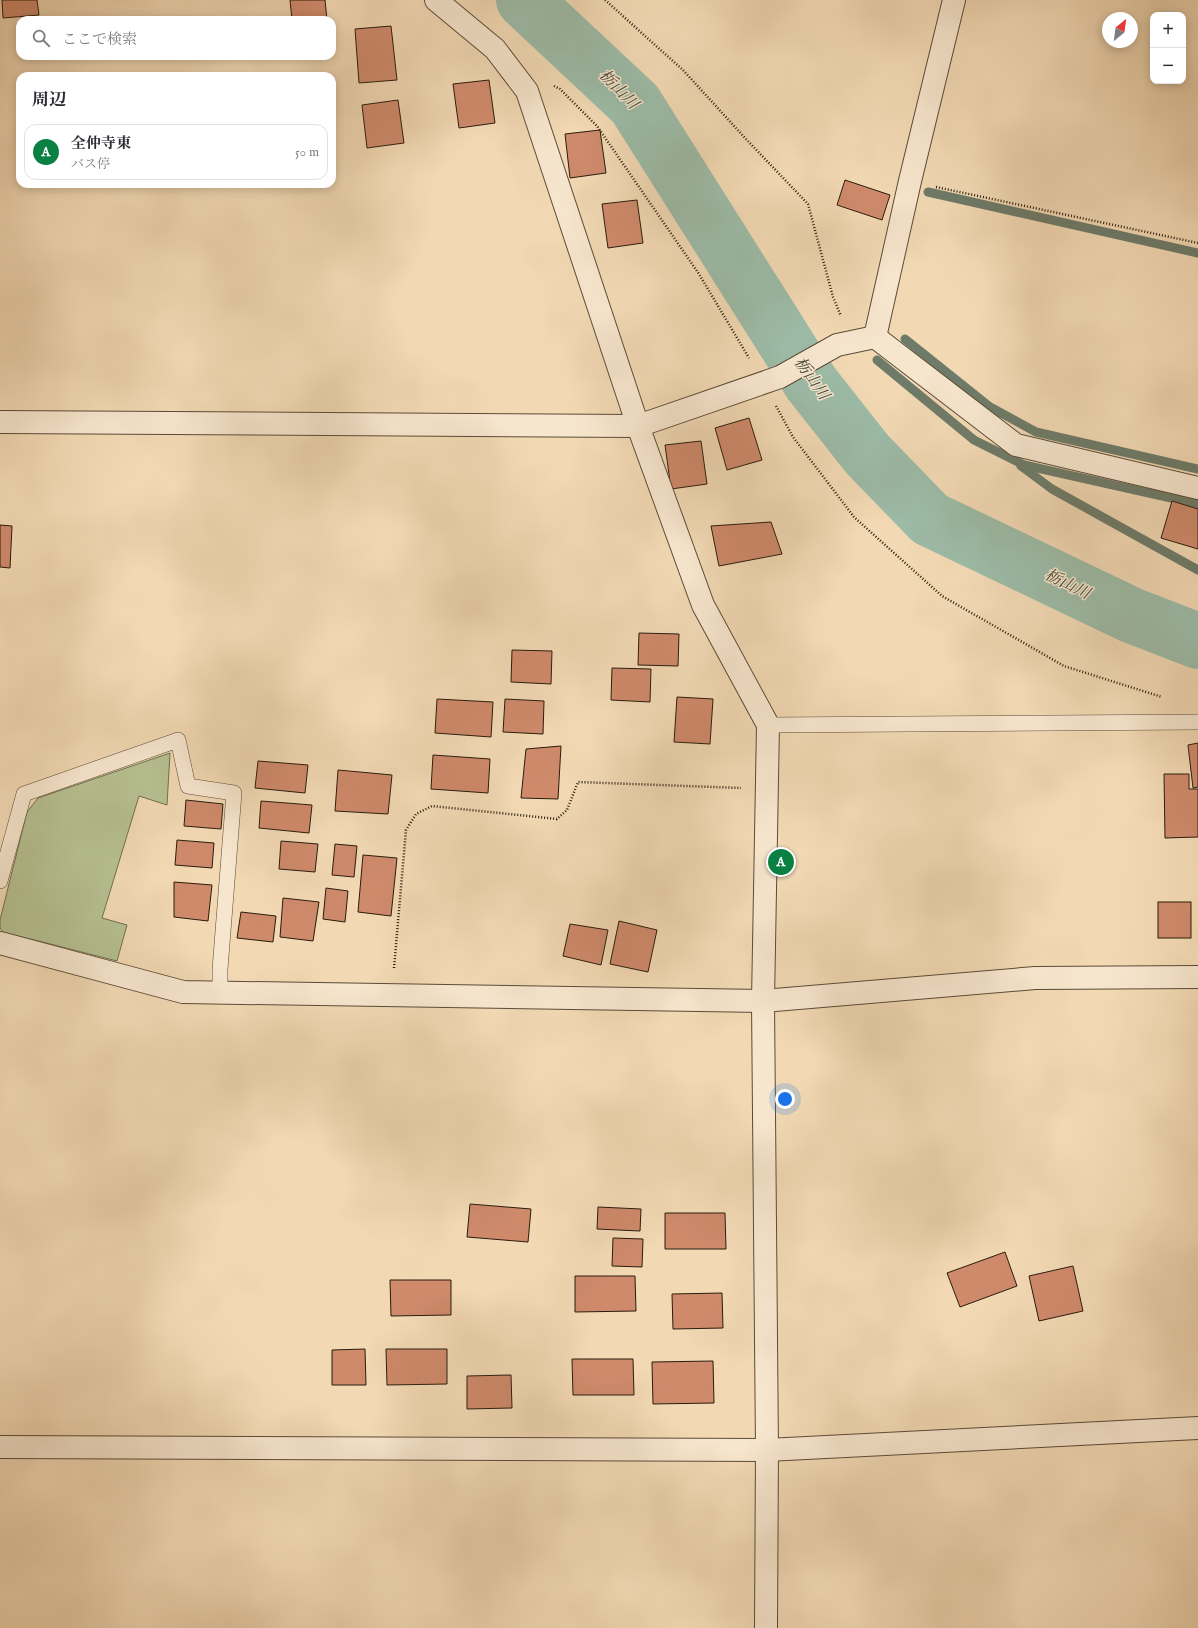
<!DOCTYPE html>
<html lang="ja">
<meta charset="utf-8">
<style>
body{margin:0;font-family:"IM FELL English","Noto Serif JP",serif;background:#f7f7f7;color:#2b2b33}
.controls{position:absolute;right:12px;top:12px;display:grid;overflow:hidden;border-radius:8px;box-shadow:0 2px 10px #0003}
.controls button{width:36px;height:36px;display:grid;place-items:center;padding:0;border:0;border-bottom:1px solid #e1e1e2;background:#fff;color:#2b2b33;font:20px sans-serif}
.compass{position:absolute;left:1102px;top:12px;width:36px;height:36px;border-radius:50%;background:#fff;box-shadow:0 2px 10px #0003;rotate:29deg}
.you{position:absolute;left:785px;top:1099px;width:14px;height:14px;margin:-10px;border:3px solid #fff;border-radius:50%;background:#1a73e8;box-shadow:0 0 0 6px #1a73e833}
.badge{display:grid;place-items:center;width:26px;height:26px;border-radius:50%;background:#0b8043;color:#fff;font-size:13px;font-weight:700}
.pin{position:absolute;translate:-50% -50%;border:2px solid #fff;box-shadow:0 1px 4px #0006}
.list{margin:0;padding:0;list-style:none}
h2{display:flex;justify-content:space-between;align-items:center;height:52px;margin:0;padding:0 16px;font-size:17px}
h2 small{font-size:13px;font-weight:400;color:#7c7c81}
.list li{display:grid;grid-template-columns:26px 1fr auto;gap:12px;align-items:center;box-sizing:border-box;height:56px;margin:0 8px 8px;padding:0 8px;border:1px solid #e1e1e2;border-radius:12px}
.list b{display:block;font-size:15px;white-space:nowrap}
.list p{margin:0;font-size:13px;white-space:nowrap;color:#7c7c81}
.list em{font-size:13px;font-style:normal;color:#7c7c81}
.icon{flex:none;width:22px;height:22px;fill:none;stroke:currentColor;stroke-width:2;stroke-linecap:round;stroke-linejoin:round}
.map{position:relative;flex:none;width:1198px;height:1628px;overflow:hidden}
.search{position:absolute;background:#fff;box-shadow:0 2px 10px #0003;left:16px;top:16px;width:320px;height:44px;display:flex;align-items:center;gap:10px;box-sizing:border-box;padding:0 14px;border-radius:12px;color:#7c7c81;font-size:15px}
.panel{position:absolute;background:#fff;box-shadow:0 2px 10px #0003;left:16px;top:72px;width:320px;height:116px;border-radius:12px}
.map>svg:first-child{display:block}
.green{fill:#b6c091;stroke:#706e4f}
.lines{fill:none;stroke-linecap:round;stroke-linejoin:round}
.stream{stroke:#6e7b69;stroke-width:9}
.river{stroke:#9cbba7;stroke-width:56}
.building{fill:#cf8a6c;stroke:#291c0d}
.lane-casing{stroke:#5b4b37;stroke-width:16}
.street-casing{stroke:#5b4b37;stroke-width:24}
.path{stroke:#291c0d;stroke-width:2.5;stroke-dasharray:1 2;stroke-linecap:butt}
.lane{stroke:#f7e6ce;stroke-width:15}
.street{stroke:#f7e6ce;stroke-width:22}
.labels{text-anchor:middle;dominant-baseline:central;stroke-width:3;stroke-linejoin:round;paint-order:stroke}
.water-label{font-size:16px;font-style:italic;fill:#4c4c3b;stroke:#f7e6ce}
</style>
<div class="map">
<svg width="1198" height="1628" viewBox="0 0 1198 1628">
<rect width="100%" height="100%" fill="#f2d9b4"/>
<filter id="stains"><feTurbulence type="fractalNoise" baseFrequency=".005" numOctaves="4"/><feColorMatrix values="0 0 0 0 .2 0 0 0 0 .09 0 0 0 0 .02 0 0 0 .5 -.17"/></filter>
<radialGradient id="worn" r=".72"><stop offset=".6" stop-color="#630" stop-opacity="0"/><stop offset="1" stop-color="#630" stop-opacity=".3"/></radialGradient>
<polygon class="green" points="170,753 167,805 139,796 102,918 127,925 117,961 3,932 0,928 0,920 27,812 38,798"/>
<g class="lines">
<g class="stream">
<polyline points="928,192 1198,253"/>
<polyline points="905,339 990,407 1036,432 1198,469"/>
<polyline points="877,360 974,440 1024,465 1198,504"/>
<polyline points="1021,466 1052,489 1198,570"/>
</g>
<polyline class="river" points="524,0 635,104 811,383 867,454 930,519 1131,615 1198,641"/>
</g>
<g class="building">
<polygon points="2,0 37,0 39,15 3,18"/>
<polygon points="290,0 325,0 327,20 292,20"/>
<polygon points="391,26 397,80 359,83 355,29"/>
<polygon points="489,80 495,123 459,128 453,84"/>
<polygon points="398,100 404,143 367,148 362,105"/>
<polygon points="600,130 606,173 570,178 565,134"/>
<polygon points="845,180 890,195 882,220 837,205"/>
<polygon points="637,200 643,243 608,248 602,204"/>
<polygon points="749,418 762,460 727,470 715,428"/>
<polygon points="701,441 707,484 671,489 665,445"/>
<polygon points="1172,501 1198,509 1198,549 1161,538"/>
<polygon points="771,522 782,554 719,566 711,526"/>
<polygon points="0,525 12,526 10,568 0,567"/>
<polygon points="639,633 679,634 678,666 638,665"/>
<polygon points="512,650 552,651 551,684 511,682"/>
<polygon points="612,668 651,669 650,702 611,700"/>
<polygon points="677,697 713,699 710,744 674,742"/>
<polygon points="437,699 493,702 491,737 435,733"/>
<polygon points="505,699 544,701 543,734 503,732"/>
<polygon points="1198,743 1198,787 1193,788 1188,745"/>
<polygon points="561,746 558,799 521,798 526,749"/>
<polygon points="433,755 490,759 488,793 431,789"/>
<polygon points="258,761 308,765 305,793 255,788"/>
<polygon points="338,770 392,775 388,814 335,811"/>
<polygon points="1164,774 1189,774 1189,789 1198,789 1198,837 1165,838"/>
<polygon points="186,800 223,804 221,829 184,826"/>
<polygon points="261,801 312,805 309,833 259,828"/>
<polygon points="177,840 214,843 212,868 175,865"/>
<polygon points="281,841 318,844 315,872 279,869"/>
<polygon points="335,844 357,846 354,877 332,875"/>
<polygon points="363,855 397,858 391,916 358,912"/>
<polygon points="174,882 212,885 208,921 174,917"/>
<polygon points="326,888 348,891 345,922 323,919"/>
<polygon points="283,898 319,902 313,941 280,937"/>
<rect x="1158" y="902" width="33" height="36"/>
<polygon points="241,912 276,916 273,942 237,938"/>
<polygon points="619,921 657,930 648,972 610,964"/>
<polygon points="570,924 608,930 601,965 563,956"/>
<polygon points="470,1204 531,1209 528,1242 467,1237"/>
<polygon points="598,1207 641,1209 640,1231 597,1229"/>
<polygon points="665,1213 725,1213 726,1249 665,1249"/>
<polygon points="613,1238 643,1239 642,1267 612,1266"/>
<polygon points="1005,1252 1017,1286 960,1307 947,1273"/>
<polygon points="1073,1266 1083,1311 1039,1321 1029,1276"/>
<polygon points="575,1276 635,1276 636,1311 575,1312"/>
<polygon points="390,1280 451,1280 451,1315 391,1316"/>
<polygon points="722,1293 723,1328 673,1329 672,1294"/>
<polygon points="365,1349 366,1385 332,1385 332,1350"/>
<polygon points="386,1349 447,1349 447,1384 387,1385"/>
<polygon points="572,1359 633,1359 634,1395 573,1395"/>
<polygon points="713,1361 714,1403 653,1404 652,1362"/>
<polygon points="511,1375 512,1408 467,1409 467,1376"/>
</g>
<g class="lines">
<g class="lane-casing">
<g id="lane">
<polyline points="768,725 1198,722"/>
<polyline points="0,881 24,794 178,740 188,786 234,793 220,969 220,992"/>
</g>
</g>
<g class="street-casing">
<g id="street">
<polyline points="436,0 495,49 527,91 638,426 703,605 768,725 763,1001 767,1450 766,1628"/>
<polyline points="875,337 1016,445 1198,488"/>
<polyline points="875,337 910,181 954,0"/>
<polyline points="0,422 638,426 780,377 837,345 875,337"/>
<polyline points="0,943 183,992 763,1001 1035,978 1198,977"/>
<polyline points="0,1447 767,1450 1198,1428"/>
</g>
</g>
<g class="path">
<polyline points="605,0 683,70 745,138 808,204 833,297 841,316"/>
<polyline points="554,86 560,89 597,126 699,274 749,358"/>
<polyline points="936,187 1198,243"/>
<polyline points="776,406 793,437 854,517 942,596 1064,666 1162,697"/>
<polyline points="394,968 406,830 416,814 432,806 557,819 567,810 578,782 741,788"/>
</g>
<use href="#lane" class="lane"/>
<use href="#street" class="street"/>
</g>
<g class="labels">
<g class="water-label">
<text transform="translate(618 90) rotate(46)">栃山川</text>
<text transform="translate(811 379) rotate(55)">栃山川</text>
<text transform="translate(1067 585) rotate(26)">栃山川</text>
</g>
</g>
<rect width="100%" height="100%" filter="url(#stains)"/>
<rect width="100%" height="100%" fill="url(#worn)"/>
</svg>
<div class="controls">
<button>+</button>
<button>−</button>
</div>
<svg class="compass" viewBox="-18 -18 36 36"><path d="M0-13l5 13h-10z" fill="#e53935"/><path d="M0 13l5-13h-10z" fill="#7c7c81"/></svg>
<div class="you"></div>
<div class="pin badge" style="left:781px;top:862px">A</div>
<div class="search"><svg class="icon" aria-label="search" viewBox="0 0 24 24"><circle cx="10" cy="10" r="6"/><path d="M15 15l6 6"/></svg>ここで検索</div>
<section class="panel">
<h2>周辺<small></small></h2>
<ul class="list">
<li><span class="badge">A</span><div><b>全仲寺東</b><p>バス停</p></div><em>50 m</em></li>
</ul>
</section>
</div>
